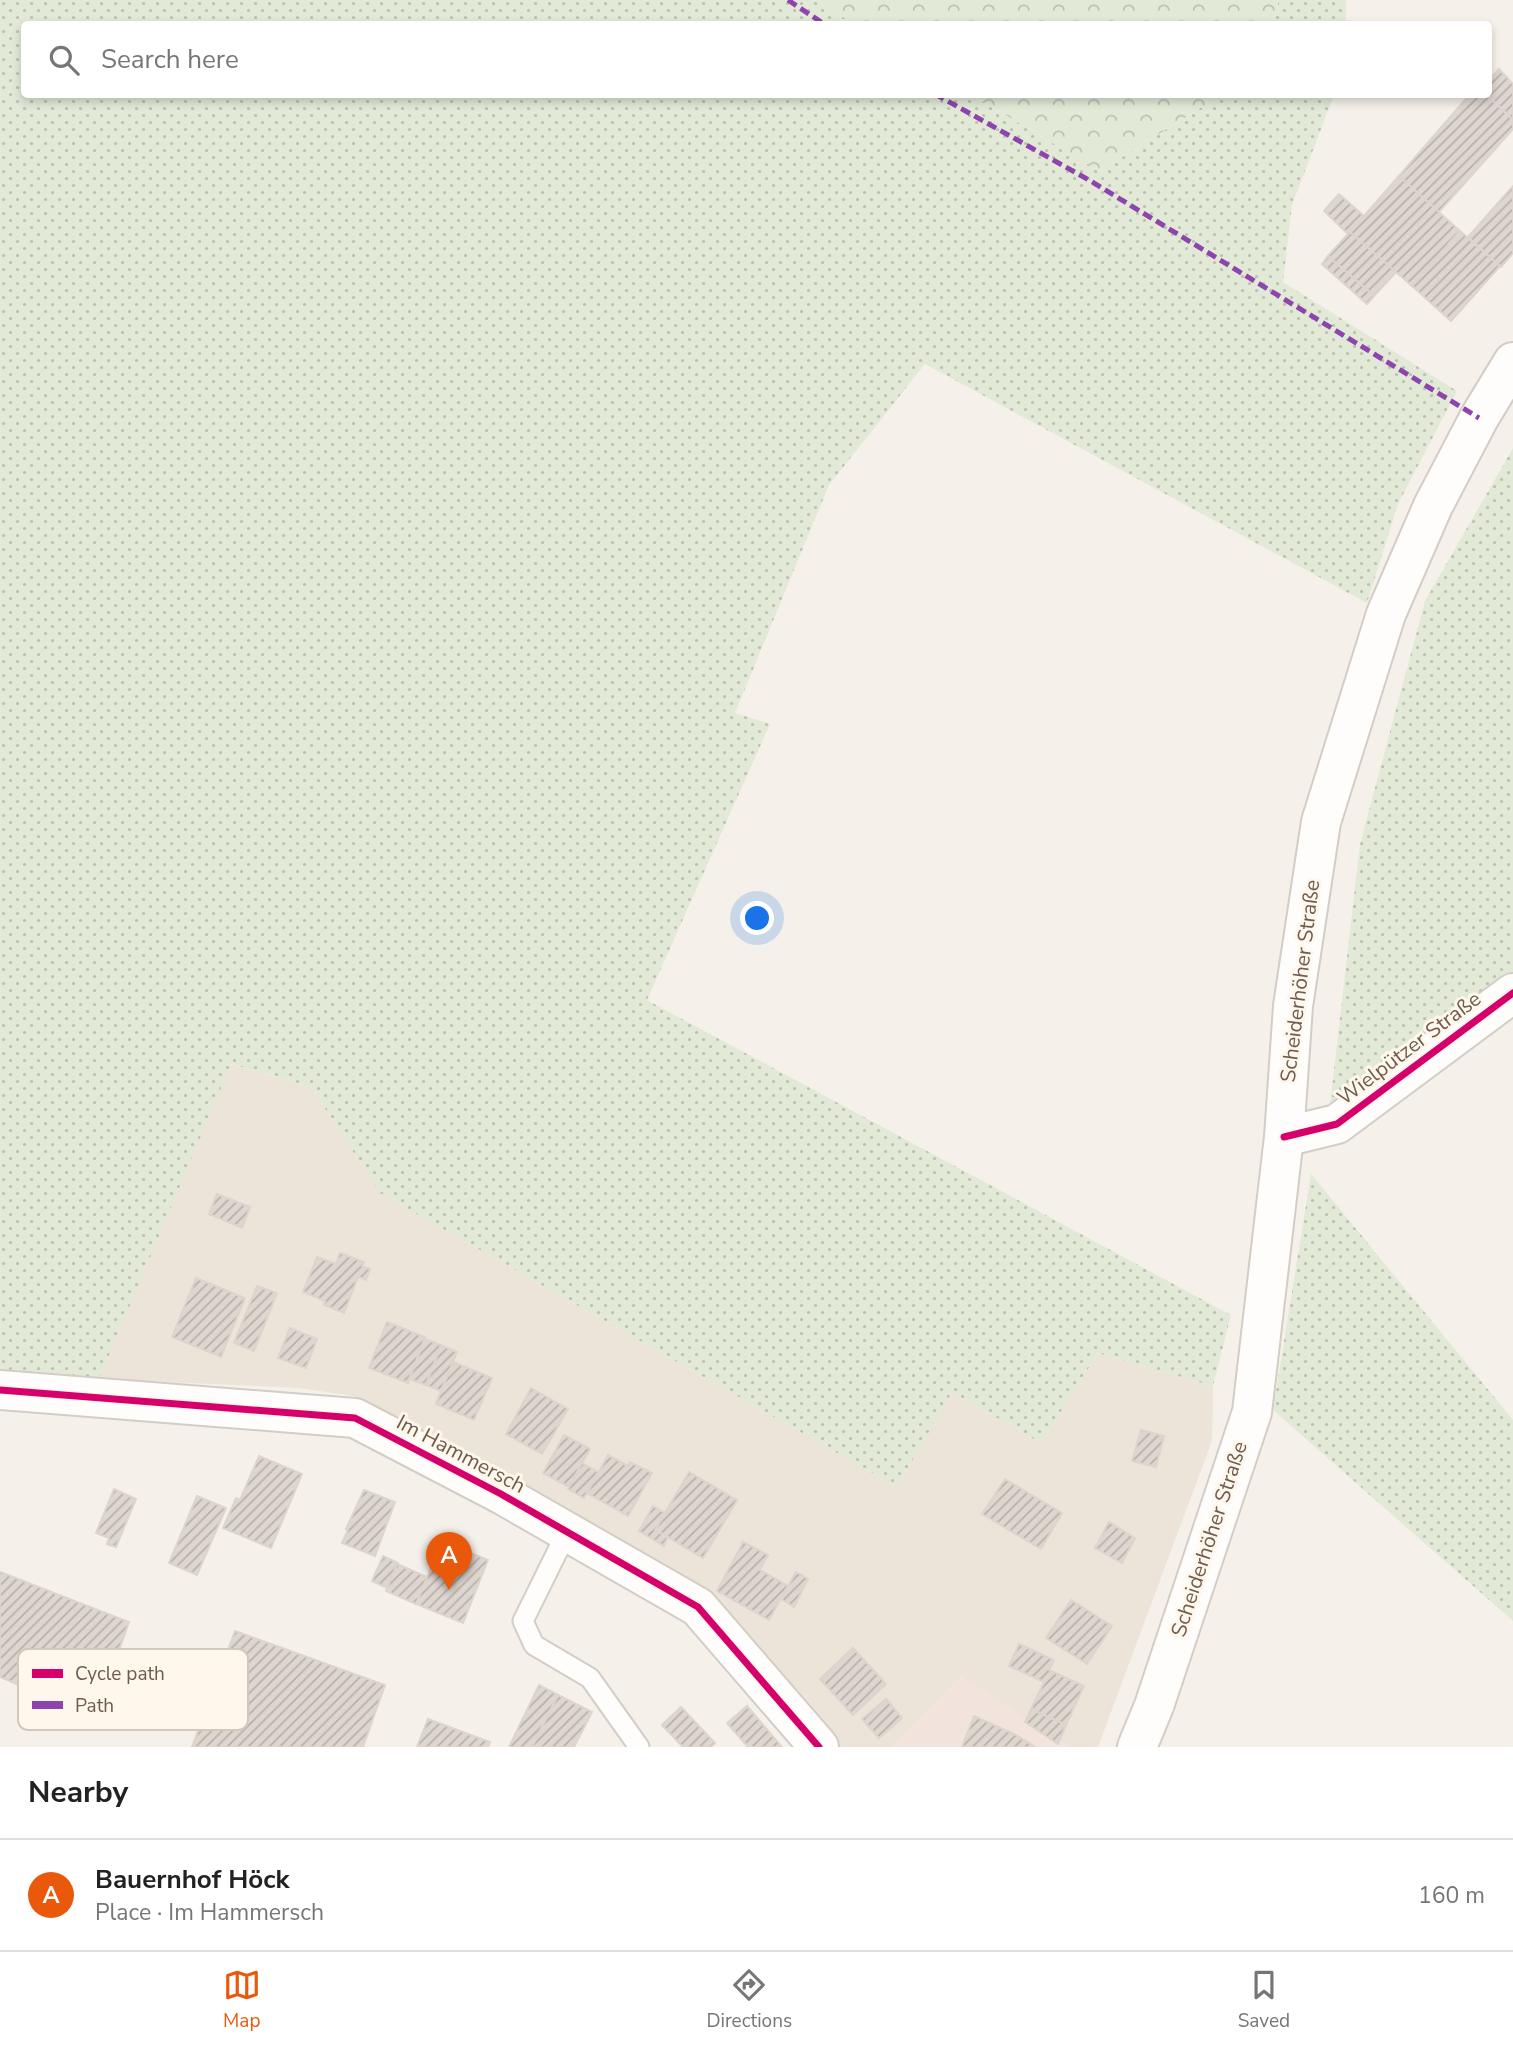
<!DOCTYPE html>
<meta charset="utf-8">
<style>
body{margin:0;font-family:"Nunito Sans",sans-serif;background:#f2f2f2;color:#222}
.you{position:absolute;left:758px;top:919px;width:24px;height:24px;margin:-18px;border:5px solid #fff;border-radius:50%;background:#1a73e8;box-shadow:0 0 0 10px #1a73e833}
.badge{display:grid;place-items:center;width:46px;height:46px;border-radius:50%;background:#ea580c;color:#fff;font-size:23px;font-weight:700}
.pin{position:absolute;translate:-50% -58px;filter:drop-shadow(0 2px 4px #0008)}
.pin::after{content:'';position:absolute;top:37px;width:24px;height:21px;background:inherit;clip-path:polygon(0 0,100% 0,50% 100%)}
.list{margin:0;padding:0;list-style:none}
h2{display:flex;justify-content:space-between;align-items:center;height:91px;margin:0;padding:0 28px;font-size:30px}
h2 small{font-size:23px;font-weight:400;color:#767676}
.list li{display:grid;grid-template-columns:46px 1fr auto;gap:21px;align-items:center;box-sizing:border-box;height:112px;padding:0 28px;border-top:2px solid #e0e0e0}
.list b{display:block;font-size:26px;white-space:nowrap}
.list p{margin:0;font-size:23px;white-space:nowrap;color:#767676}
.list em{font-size:23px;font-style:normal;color:#767676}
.icon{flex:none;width:38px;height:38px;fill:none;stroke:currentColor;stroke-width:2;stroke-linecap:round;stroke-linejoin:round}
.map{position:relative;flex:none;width:1513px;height:1747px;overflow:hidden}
.search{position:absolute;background:#fff;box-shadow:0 4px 10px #0003;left:21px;right:21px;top:21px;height:77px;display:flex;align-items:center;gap:18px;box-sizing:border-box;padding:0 24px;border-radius:7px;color:#767676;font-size:26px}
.sheet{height:203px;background:#fff}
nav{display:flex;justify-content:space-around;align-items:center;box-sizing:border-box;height:98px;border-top:2px solid #e0e0e0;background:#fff;font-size:19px;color:#767676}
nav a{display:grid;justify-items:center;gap:4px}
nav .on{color:#ea580c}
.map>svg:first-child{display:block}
.residential{fill:#ede4d9}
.commercial{fill:#f2e4dc}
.grass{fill:url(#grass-dots)}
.forest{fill:url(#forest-crowns)}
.building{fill:url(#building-hatch);stroke:#ddd5cd;stroke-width:2}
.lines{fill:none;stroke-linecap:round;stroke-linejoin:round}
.lane-casing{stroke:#d2cdc6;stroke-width:23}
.street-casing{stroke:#d2cdc6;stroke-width:42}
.secondary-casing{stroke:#d3cdc5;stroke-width:42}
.lane{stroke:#fefdfc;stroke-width:19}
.street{stroke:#fefdfc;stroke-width:38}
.secondary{stroke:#fefdfc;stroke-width:38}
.quiet{stroke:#8e44ad;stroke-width:5;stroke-dasharray:10 5;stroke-linecap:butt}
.cycleway-casing{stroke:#fdf7ec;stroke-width:11}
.cycleway{stroke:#d6006c;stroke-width:7}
.labels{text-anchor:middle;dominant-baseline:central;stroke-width:6;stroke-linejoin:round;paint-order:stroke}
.street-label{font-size:21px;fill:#705b4e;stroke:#fdf7ec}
.key{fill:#fdf7ec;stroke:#d3c8bd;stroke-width:2}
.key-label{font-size:19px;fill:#705b4e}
</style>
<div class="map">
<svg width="1513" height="1747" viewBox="0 0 1513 1747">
<defs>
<pattern id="grass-dots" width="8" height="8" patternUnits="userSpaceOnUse" patternTransform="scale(1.75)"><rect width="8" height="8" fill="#e2ead7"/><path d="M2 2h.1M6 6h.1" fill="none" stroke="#bcc1b1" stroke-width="1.8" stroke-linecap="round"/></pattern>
<pattern id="forest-crowns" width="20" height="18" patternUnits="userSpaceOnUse" patternTransform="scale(1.75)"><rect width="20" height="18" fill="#e2ead7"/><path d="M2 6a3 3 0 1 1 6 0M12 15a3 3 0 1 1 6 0" fill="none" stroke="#bcc1b1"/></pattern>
<pattern id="building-hatch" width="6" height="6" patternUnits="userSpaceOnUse" patternTransform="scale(1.75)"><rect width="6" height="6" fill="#ded7d0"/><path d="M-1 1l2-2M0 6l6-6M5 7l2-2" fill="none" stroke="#b8b1ab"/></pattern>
</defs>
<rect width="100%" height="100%" fill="#f5f1ea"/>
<polygon class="residential" points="230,1064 311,1087 380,1193 897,1487 952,1392 1041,1443 1098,1353 1213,1386 1212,1441 1098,1747 1069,1747 961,1677 892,1747 840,1747 790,1682 728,1617 470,1458 354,1396 298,1388 99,1379"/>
<polygon class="commercial" points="961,1677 1069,1747 892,1747"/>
<g class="grass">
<polygon points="0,0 814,0 855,24 24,24 24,94 972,95 1100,171 1221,95 1334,95 1292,205 1283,282 1457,391 1398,504 1367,603 925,364 829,485 735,713 770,724 647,1000 1231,1315 1213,1386 1098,1353 1041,1443 952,1392 897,1487 380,1193 311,1087 231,1064 99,1379 63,1415 0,1409"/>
<polygon points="1279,0 1346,0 1346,24 1272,24"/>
<polygon points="1513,448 1513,974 1329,1114 1360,844 1425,601"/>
<polygon points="1311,1174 1513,1420 1513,1621 1273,1410"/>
</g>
<g class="forest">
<polygon points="814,0 1279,0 1272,24 855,24"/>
<polygon points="972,95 1221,94 1221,95 1100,171"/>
</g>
<g class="building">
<polygon points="1499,69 1513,84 1513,120 1486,94 1488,94 1488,81"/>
<polygon points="1470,94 1486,94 1513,120 1513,129 1439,212 1399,176"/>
<polygon points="1399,176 1460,231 1412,286 1350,232"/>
<polygon points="1513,186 1513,253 1501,267 1468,237"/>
<polygon points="1339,194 1364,216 1348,234 1324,211"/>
<polygon points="1460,231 1500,266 1451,321 1412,286"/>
<polygon points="1350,232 1396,272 1374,296 1328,256"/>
<polygon points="1328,256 1374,296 1367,304 1322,264"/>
<polygon points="217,1194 250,1207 242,1228 209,1214"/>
<polygon points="340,1253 364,1262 362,1266 370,1269 366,1280 358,1277 344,1313 324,1305 325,1301 303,1292 317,1257 336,1264"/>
<polygon points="196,1278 245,1298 221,1357 172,1337"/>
<polygon points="257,1286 277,1293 254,1351 234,1343"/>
<polygon points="387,1322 425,1337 408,1383 369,1368"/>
<polygon points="290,1328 317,1339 306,1368 278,1358"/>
<polygon points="425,1339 441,1345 426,1385 409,1379"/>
<polygon points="441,1345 457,1352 441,1391 426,1385"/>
<polygon points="453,1362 492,1378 474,1420 436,1404"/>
<polygon points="531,1388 568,1409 542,1454 506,1434"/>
<polygon points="1141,1430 1164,1436 1156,1467 1132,1461"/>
<polygon points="564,1435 590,1449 569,1487 543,1473"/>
<polygon points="608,1455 628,1466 630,1462 652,1473 628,1516 587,1493"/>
<polygon points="259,1456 302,1474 271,1548 223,1528 236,1498 240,1500"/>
<polygon points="582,1463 598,1472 584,1498 568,1489"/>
<polygon points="689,1472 737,1500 703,1558 655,1530"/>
<polygon points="1005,1479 1062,1513 1041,1549 982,1514"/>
<polygon points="114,1489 136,1499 116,1547 107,1544 109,1538 96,1533"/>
<polygon points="364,1490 395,1502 375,1556 342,1543 348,1530 346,1529"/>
<polygon points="197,1496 226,1508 197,1575 169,1563"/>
<polygon points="653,1506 665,1513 655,1530 668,1537 664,1546 639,1531"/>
<polygon points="1109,1522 1135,1538 1122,1563 1095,1548"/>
<polygon points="442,1541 488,1560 463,1623 416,1604"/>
<polygon points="743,1542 768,1555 760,1570 788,1586 769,1620 717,1591"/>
<polygon points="383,1556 398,1563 387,1588 372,1581"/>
<polygon points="397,1564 427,1577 416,1604 386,1591"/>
<polygon points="0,1572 129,1622 95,1718 0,1677"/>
<polygon points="796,1572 808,1579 794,1607 781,1599"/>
<polygon points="1071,1600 1112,1626 1087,1664 1046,1638"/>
<polygon points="235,1631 385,1685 363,1747 192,1747"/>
<polygon points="1019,1644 1054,1660 1049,1670 1084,1686 1066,1725 1031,1709 1044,1682 1009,1666"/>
<polygon points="853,1648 886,1684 853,1715 820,1679"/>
<polygon points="539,1685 558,1695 532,1747 509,1747"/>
<polygon points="558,1695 592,1712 574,1747 532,1747"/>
<polygon points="886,1699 902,1718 879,1738 862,1719"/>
<polygon points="747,1706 782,1747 748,1747 727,1723"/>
<polygon points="681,1707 715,1743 711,1747 683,1747 662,1725"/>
<polygon points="1031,1709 1066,1725 1058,1744 1025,1722"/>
<polygon points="974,1716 1016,1735 1035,1747 962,1747"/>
<polygon points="428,1719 490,1742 488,1747 417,1747"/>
</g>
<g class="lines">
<g class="lane-casing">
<polyline id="lane" points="567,1532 523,1621 534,1645 590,1678 639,1747"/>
</g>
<g class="street-casing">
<g id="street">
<polyline points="1284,1137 1337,1124 1513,993"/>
<polyline points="0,1390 355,1418 501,1494 698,1607 819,1747"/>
</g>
</g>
<g class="secondary-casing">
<polyline id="secondary" points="1137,1747 1154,1706 1252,1412 1284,1137 1293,1006 1321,822 1386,614 1433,506 1479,418 1513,362"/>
</g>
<use href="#lane" class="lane"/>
<use href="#street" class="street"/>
<use href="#secondary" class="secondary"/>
<g class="quiet">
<polyline points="788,0 824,24"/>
<polyline points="935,94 1089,180 1479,418"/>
</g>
<g class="cycleway-casing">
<g id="cycleway">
<polyline points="1284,1137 1337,1124 1513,993"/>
<polyline points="0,1390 355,1418 501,1494 698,1607 819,1747"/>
</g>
</g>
<use href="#cycleway" class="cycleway"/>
</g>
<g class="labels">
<g class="street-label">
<text transform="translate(1300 981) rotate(-83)">Scheiderhöher Straße</text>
<text transform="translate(1409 1048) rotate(-37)">Wielpützer Straße</text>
<text transform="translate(461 1454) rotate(28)">Im Hammersch</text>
<text transform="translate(1209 1539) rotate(-72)">Scheiderhöher Straße</text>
</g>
</g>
<rect x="18" y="1649" width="230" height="81" rx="10" class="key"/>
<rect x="32" y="1669" width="31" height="9" fill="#d6006c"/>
<rect x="32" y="1701" width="31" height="8" fill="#8e44ad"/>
<g class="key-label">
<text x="75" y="1680">Cycle path</text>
<text x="75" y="1712">Path</text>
</g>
</svg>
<div class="you"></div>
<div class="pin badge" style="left:449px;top:1590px">A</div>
<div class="search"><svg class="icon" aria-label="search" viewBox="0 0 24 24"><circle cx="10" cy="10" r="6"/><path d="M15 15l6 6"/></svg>Search here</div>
</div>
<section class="sheet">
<h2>Nearby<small></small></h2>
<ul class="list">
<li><span class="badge">A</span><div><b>Bauernhof Höck</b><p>Place · Im Hammersch</p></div><em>160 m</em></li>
</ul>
</section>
<nav>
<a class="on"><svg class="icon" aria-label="map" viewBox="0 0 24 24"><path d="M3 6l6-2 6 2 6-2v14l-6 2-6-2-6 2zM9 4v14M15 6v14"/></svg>Map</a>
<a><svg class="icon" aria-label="directions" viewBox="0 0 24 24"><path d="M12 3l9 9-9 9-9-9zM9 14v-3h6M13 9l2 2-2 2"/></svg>Directions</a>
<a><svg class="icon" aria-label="saved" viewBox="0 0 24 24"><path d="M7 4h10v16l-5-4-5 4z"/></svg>Saved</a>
</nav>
